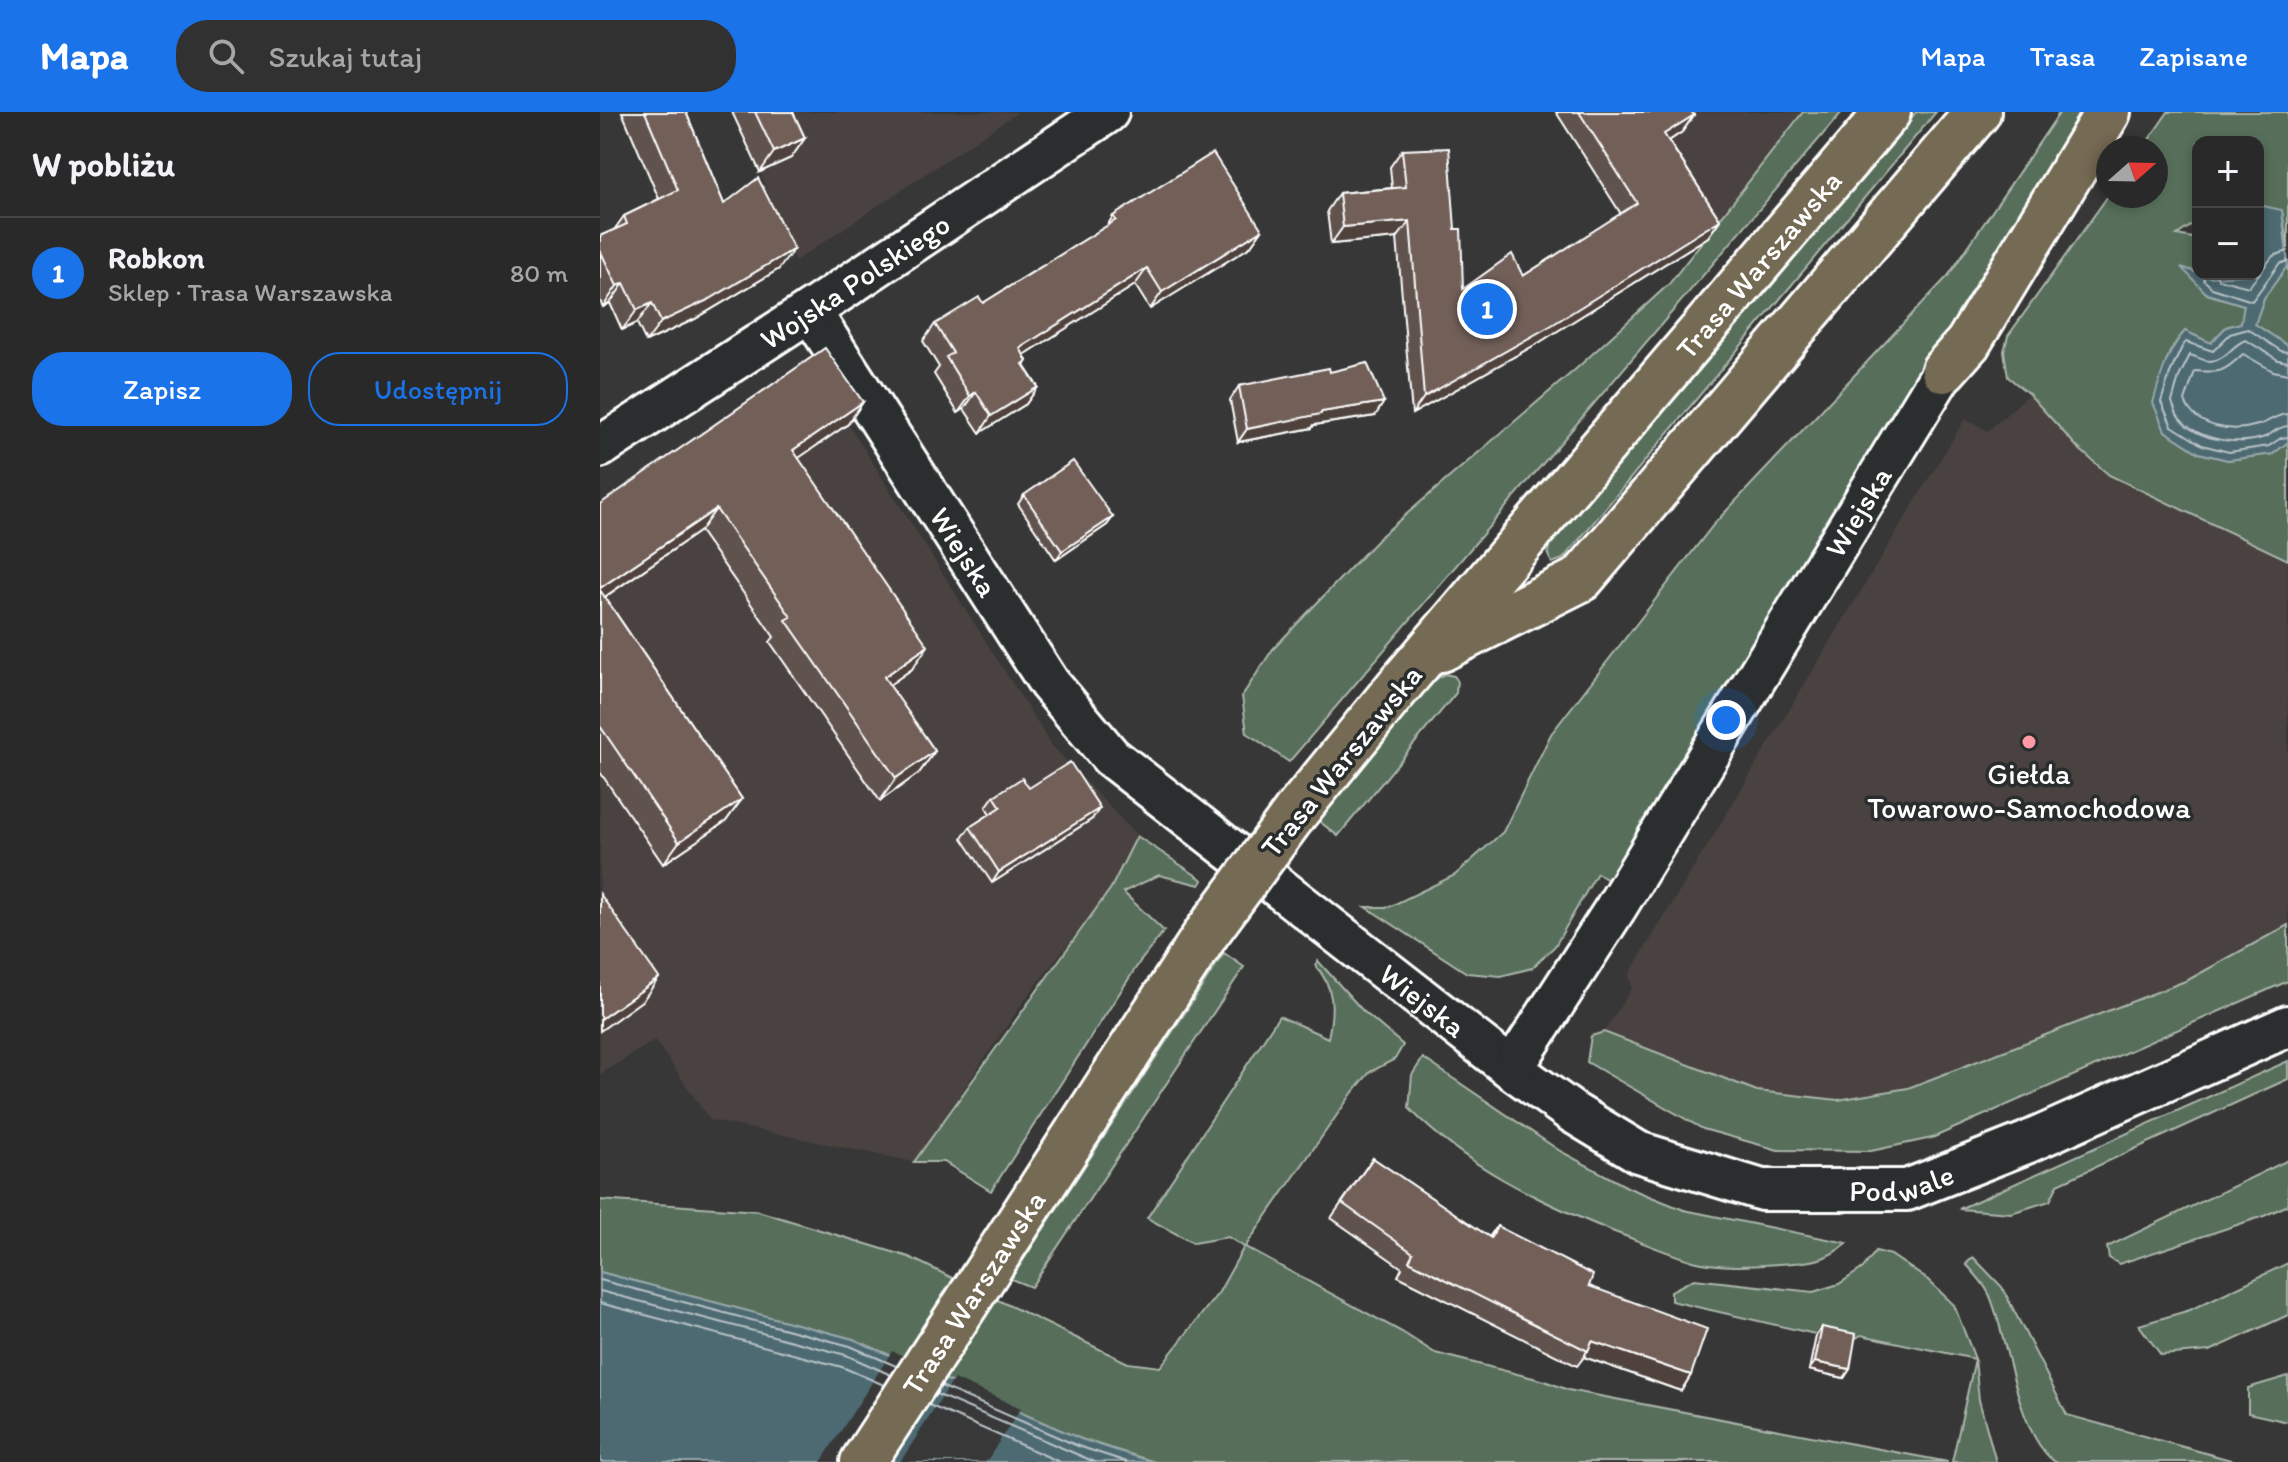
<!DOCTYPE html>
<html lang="pl">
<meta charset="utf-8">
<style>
body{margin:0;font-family:Itim,sans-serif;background:#323131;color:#f1f3f6}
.controls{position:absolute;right:24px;top:24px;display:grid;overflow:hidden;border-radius:16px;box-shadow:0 4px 12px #0003}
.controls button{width:72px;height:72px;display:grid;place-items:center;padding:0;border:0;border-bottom:2px solid #464546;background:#2a2929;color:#f1f3f6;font:40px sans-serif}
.compass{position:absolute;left:1496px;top:24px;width:72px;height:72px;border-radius:50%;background:#2a2929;box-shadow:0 4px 12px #0003;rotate:70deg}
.you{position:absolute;left:1126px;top:608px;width:28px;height:28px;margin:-20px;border:6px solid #fff;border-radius:50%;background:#1a73e8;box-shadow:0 0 0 12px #1a73e833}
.badge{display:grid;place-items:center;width:52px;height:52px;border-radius:50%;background:#1a73e8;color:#fff;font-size:26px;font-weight:700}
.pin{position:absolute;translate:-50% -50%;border:4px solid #fff;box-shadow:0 2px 8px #0006}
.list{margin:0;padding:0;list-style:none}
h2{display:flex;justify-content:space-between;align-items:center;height:104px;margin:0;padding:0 32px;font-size:34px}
h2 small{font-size:26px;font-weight:400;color:#a5a6a8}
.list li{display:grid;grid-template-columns:52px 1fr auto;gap:24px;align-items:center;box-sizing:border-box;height:112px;padding:0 32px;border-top:2px solid #464546}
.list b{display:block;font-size:30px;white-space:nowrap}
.list p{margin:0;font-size:26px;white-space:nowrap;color:#a5a6a8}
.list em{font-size:26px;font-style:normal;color:#a5a6a8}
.actions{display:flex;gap:16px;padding:24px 32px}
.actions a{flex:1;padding:18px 0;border:2px solid #1a73e8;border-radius:32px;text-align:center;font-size:28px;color:#1a73e8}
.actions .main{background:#1a73e8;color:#fff}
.icon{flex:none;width:44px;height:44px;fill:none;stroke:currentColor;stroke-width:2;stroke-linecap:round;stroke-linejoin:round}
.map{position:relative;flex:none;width:1688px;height:1350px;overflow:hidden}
header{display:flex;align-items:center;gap:48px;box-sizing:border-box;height:112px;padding:0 40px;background:#1a73e8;color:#fff}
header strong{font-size:38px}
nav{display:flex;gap:44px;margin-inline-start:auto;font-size:28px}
.search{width:560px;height:72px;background:#323131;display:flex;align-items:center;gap:20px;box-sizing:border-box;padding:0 28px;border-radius:32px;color:#a5a6a8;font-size:30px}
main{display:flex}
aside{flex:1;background:#2a2929}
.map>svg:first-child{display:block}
.built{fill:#494341}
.green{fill:#576e5a;stroke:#abb6ac;stroke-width:2}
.water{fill:#4e6a72;stroke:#95a6aa;stroke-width:2}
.pier{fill:#383737}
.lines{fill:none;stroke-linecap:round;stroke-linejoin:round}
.shore{stroke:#b8c3c7;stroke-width:2}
.minor-casing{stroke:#fff;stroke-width:46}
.major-casing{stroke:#fff;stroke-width:50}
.minor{stroke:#2a2d2e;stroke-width:40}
.major{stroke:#746b52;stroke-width:44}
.major-bridge-casing{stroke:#fff;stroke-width:50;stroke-linecap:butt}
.major-bridge{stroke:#746b52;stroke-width:44}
.wall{fill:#61524d;stroke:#fff;stroke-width:2}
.shaded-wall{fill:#4f423e;stroke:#fff;stroke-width:2}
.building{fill:#715f59;stroke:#fff;stroke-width:2}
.poi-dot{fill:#ff9aa2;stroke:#2a2d2e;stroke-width:3}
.labels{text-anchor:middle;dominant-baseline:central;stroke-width:7;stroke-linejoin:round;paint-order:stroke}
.street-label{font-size:30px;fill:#fff;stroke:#2a2d2e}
.poi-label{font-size:30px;fill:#fff;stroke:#2a2d2e}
</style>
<header>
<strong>Mapa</strong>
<div class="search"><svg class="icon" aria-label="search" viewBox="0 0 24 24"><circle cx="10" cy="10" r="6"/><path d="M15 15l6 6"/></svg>Szukaj tutaj</div>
<nav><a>Mapa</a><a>Trasa</a><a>Zapisane</a></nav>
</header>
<main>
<aside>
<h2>W pobliżu<small></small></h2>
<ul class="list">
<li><span class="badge">1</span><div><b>Robkon</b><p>Sklep · Trasa Warszawska</p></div><em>80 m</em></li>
</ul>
<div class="actions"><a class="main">Zapisz</a><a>Udostępnij</a></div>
</aside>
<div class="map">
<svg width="1688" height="1350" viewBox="0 0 1688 1350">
<rect width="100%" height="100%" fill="#383737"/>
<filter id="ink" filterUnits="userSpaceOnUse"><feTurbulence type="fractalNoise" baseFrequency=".0125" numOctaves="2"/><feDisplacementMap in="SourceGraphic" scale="16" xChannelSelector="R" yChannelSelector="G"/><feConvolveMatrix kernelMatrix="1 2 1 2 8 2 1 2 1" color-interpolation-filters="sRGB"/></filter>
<g filter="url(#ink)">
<g class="built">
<polygon points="131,0 418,0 195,149 160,60"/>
<polygon points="1027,0 1203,0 1108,125"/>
<polygon points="209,258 248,312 452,634 537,724 511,776 423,890 314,1050 110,1008 55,928 0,962 0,403"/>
<polygon points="1429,282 1477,335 1509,363 1688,448 1688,812 1588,868 1308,976 1237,988 1157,979 1004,920 1032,876 1029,863 1365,307 1388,319"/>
</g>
<g class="green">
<polygon points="1203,0 1242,0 689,650 647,621 642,584 673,537 781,424 977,256 1069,172"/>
<polygon points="1316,0 1336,0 963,447 952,451 948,443 949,428"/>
<polygon points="1460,0 1482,0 1373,197 1304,282 1011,770 997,761 955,834 932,856 901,864 867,861 766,795 789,795 855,763 903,720 951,622 1114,412 1348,164"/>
<path d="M1568 0H1688V137L1682 99 1658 93V30H1598V109L1577 123 1598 127V161L1584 156 1607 182 1644 193 1641 211 1626 215 1611 231 1585 219C1555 251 1563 279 1565 319L1599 341 1628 348 1673 342 1688 330V448L1509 363 1477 335 1429 282 1408 265 1404 239 1408 224 1508 84H1556V36H1543Z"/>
<polygon points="1688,153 1688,234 1655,212 1664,186"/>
<polygon points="844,562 854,564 857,568 856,581 738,724 719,709 828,573"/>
<polygon points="537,724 603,768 600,773 559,763 523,780 564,819 539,851 391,1079 344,1050 314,1050 511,776"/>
<polygon points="1688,813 1688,869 1332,1026 1271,1039 1178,1038 1103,1017 987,950 991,924 1004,920 1157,979 1238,988 1308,976 1588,868"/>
<polygon points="624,841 644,855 431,1175 411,1167"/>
<path d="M718 849 763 899 803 933 795 947 770 960 753 980 645 1135 802 1220 835 1241 945 1269 968 1278 1348 1350H555L481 1327 253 1227 0 1160V1088L158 1099 309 1145 528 1251 560 1255 619 1180 644 1135 628 1125 593 1131 547 1106 679 904 728 926C734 898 735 875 715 853Z"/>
<path d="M823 946 960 1039 1029 1076 1084 1098 1247 1131C1223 1151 1209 1150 1179 1152 1152 1154 1119 1156 1093 1149 1066 1141 1039 1129 1012 1119 938 1089 865 1054 809 996L812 963Z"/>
<polygon points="1688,949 1688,967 1458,1072 1450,1089 1411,1101 1359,1097"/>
<polygon points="1688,1048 1688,1093 1664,1104 1519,1152 1509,1146 1507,1135"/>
<polygon points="1276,1139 1291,1143 1328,1168 1354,1193 1375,1247 1379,1288 1396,1350 1352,1350 1375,1247 1261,1223 1250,1230 1071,1189 1071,1179 1094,1167 1213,1180 1239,1172 1263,1156"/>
<path d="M1373 1145 1402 1175 1467 1303 1638 1350H1455C1416 1322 1409 1226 1389 1182 1384 1171 1374 1161 1366 1152Z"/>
<polygon points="1688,1151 1688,1203 1610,1239 1561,1243 1539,1213 1590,1198"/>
<polygon points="1688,1264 1688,1310 1648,1301 1648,1276"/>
</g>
<g class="water">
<path d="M1658 93 1682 98 1688 153 1664 186 1655 212 1688 234V330L1673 342 1628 348 1599 341 1565 319 1553 291C1560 265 1567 239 1585 219L1611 231 1626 215 1641 211 1644 193 1607 182 1581 155 1610 165 1658 162Z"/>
<polygon points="0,1160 253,1227 481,1327 553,1350 0,1350"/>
</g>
<g class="pier">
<polygon points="292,1239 348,1264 292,1350 221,1350"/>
<polygon points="354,1267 421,1296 386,1350 300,1350"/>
</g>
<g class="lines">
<g class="shore">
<polyline points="1605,162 1604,168 1612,176 1652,189 1679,152 1688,149"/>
<polyline points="1616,162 1618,167 1649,175 1673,144 1688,139"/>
<polyline points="1688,240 1681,239 1648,217 1630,222 1613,239 1586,230 1582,235 1570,261 1561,290 1572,314 1602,333 1629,340 1669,334 1681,326 1688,325"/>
<path d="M1688 250 1678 248 1646 228C1632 232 1626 249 1610 249 1604 249 1597 245 1590 243L1579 265 1572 290C1574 295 1576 303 1580 307 1599 329 1639 334 1665 325 1674 321 1677 315 1688 314"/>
<path d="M1688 262 1673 259 1643 242C1624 260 1621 261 1595 259L1585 289C1595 316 1633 321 1658 313 1669 310 1675 303 1688 302"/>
<polyline points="0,1168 250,1234 296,1254"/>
<polyline points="0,1179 246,1243 291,1263"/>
<polyline points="0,1191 242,1255 284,1273"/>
<polyline points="341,1274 478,1334 527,1350"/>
<polyline points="336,1282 495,1350"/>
<polyline points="329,1293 460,1350"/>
</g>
<g class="minor-casing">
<g id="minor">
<path id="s1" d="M210 199 449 571 511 645 912 957 972 1000 1038 1040 1162 1078H1307L1426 1031 1688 914"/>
<path id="s2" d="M0 335 210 199 508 0"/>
<path id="s3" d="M912 957 1015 797 1344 258"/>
</g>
</g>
<g class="major-casing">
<g id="major">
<polyline points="1344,258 1368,231 1508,0"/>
<polyline points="841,537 981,467 1378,0"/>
<path id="s4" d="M695 701 797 576 1288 0"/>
<path id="s5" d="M263 1350 606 822"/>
</g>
</g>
<use href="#minor" class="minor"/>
<use href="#major" class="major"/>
<g class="major-bridge-casing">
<polyline id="major-bridge" points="606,822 695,701"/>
</g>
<use href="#major-bridge" class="major-bridge"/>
</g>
<g class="wall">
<polygon points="22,0 86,0 124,92 179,157 95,207 46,230 37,211 22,218 10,191 3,195 0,189 0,124 14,118 24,104 59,87"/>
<polygon points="132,0 193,0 205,26 191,46 160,60"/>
<polygon points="956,0 1092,0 1094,3 1082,20 1069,29 1120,108 1108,125 940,230 812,302 797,126 731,132 727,99 739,81 792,76 790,55 802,38 855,117 863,177 923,164 1021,102"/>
<polygon points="513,104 662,118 650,135 550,197 535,173 424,243 427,249 424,254 438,275 426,292 380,321 364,297 358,301 334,262 339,255 323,229 335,212 383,191 507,114"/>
<polygon points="730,260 775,304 714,313 712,316 638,330 630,288 639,274"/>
<polygon points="263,290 248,312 198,346 312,557 289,573 335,639 319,661 280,689 170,530 174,525 100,419 5,485 142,687 126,709 63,752 0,660 0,392"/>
<polygon points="424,383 513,405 507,413 456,448 418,392"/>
<polygon points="429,676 492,707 392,771 362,726 370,715 390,702 386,695 394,684"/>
<polygon points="773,1046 889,1125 897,1114 989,1174 1091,1263 1081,1279 984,1245 977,1254 798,1164 802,1156 731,1106"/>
<polygon points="1222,1215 1250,1257 1244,1266 1209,1258 1216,1224"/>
</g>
<g class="shaded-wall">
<polygon points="1094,3 1082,20 1052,40 1064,22"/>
<polygon points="205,26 191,46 160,60 174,40"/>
<polygon points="1120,108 1108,125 940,230 812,302 824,285"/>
<polygon points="810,109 797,126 731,132 743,115"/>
<polygon points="662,118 650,135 550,197 562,180"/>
<polygon points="194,137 179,157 95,207 46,230 61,210"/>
<polygon points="547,156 535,173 408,253 420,236"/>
<polygon points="24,171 10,191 3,195 17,174"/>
<polygon points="52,191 37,211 22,218 37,198"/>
<polygon points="438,275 426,292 380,321 391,304"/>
<polygon points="376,280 364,297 358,301 370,284"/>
<polygon points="263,290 248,312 177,361 193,338"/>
<polygon points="784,290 775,304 714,313 712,316 638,330 647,317 721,300"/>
<polygon points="116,397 100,419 0,488 0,476"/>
<polygon points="513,405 507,413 456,448 462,439"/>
<polygon points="328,534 312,557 268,588 284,565"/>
<polygon points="335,639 319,661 280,689 296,666"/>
<polygon points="142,687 126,709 63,752 79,730"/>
<polygon points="500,696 492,707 392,771 399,760"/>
<polygon points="59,866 43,888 0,919 0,908 2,906"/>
<polygon points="992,1229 1091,1263 1081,1279 984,1245"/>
<polygon points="1215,1250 1250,1257 1244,1266 1209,1258"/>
</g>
<g class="building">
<polygon points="45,0 86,0 124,92 158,66 194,137 110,187 61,210 52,191 37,198 24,171 17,174 0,138 0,124 27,112 24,104 78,78"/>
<polygon points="155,0 193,0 205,26 174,40"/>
<polygon points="979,0 1092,0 1094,3 1064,22 1120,108 952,213 824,285 810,109 743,115 739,81 806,75 802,38 849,36 855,117 861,117 863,177 912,142 923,164 1037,91"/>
<polygon points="613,41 662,118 562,180 547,156 420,236 427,249 423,252 438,275 391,304 376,280 370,284 346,245 353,241 335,212 379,185 383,191 516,108 513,104"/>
<polygon points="225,236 263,290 193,338 328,534 284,565 335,639 296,666 186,508 191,505 116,397 0,476 0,392"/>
<polygon points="767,251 784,290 721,300 721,302 647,317 639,274 729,256 730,260"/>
<polygon points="473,349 513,405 462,439 424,383"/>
<polygon points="0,478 142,687 79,730 0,614"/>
<polygon points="470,650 500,696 399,760 370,715 401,695 394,684 422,666 429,676"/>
<polygon points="0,782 59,866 2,906 0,903"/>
<polygon points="773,1046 891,1126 897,1114 993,1163 989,1174 1107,1217 1091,1263 992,1229 988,1239 809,1149 813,1141 742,1091"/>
<polygon points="1222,1215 1256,1222 1250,1257 1215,1250"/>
</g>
</g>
<circle class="poi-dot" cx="1429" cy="630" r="8"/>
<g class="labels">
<g class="street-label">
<text stroke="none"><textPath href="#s4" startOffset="718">Trasa Warszawska</textPath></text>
<text stroke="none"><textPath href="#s2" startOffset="304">Wojska Polskiego</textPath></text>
<text stroke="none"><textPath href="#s3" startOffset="656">Wiejska</textPath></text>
<text stroke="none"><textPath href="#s1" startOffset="286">Wiejska</textPath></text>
<text transform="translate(741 649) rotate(-51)">Trasa Warszawska</text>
<text stroke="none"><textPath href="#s1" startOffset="934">Wiejska</textPath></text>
<text stroke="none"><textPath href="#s1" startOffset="1468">Podwale</textPath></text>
<text stroke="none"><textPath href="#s5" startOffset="202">Trasa Warszawska</textPath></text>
</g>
<g class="poi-label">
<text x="1429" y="661">Giełda<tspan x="1429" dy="34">Towarowo-Samochodowa</tspan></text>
</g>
</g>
</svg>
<div class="controls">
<button>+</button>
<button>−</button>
</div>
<svg class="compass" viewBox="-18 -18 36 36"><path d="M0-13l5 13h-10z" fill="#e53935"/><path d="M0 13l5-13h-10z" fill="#a5a6a8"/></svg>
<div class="you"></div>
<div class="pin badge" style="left:887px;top:197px">1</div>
</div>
</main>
